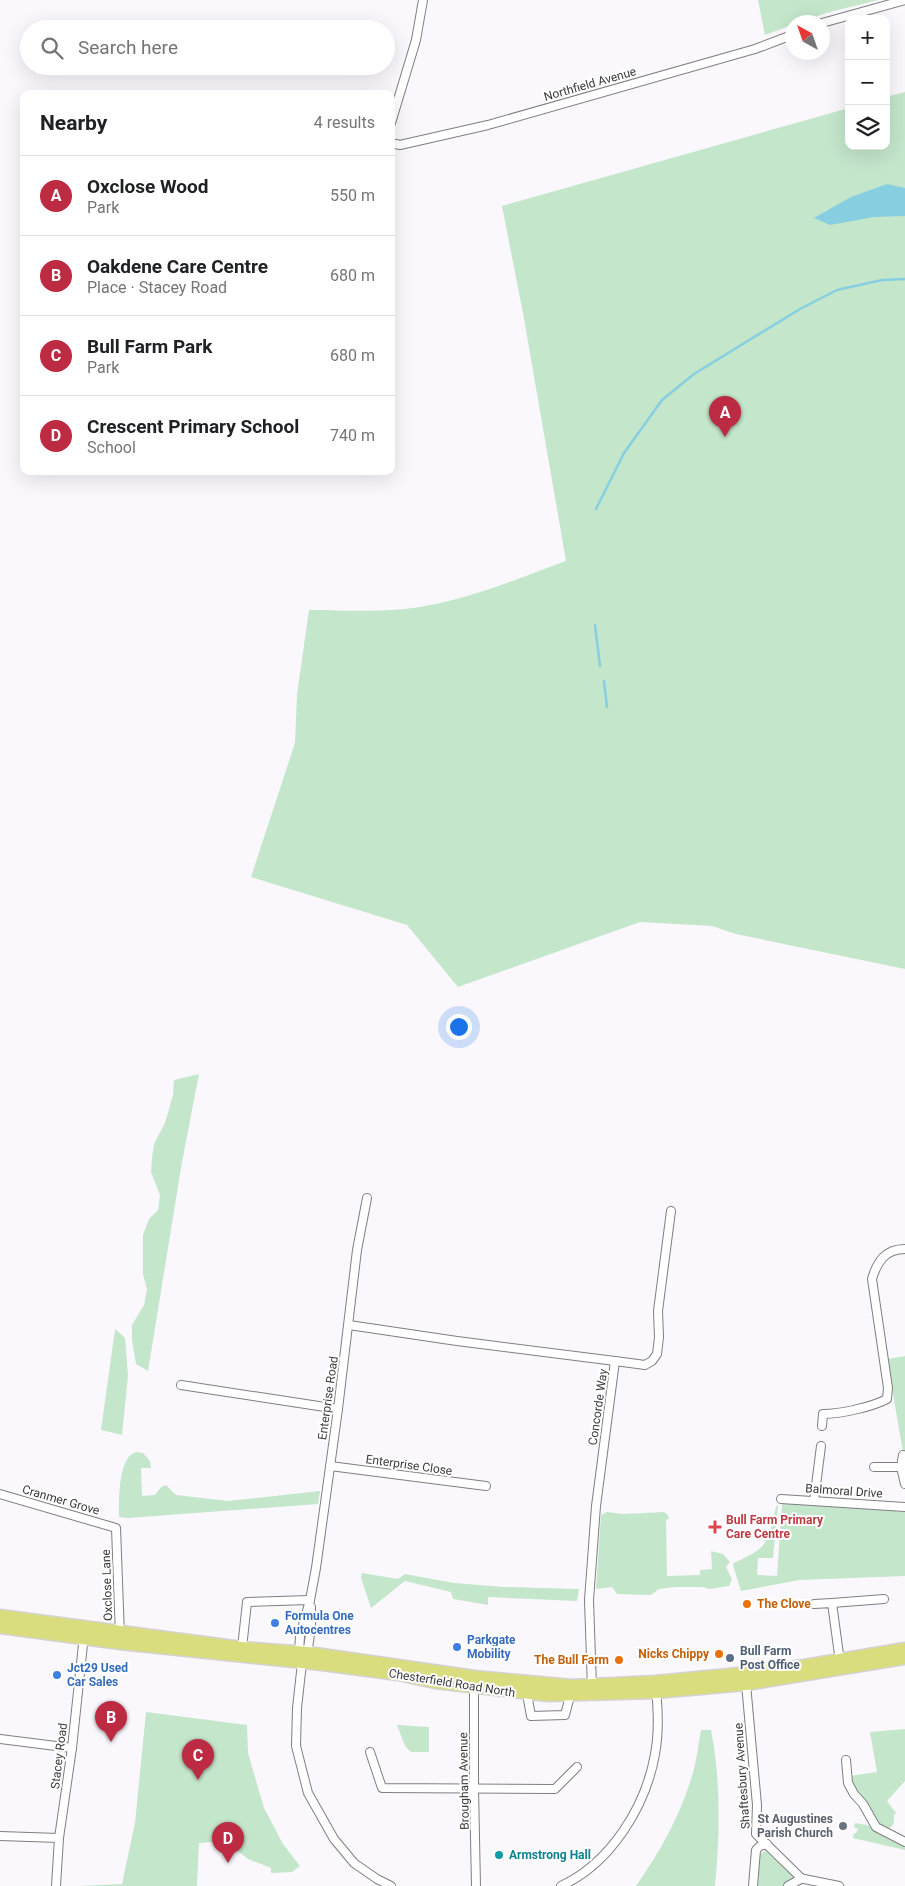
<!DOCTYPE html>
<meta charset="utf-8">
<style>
body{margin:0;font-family:Roboto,sans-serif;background:#f6f6f6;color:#202124}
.controls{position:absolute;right:15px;top:15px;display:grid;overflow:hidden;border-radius:10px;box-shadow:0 5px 20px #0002}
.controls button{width:45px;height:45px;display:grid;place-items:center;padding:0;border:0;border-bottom:1px solid #e0e0e0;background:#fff;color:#202124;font:25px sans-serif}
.compass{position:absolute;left:785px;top:15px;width:45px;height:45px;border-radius:50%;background:#fff;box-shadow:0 5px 20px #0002;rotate:320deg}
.you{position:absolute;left:458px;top:1026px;width:18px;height:18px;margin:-12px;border:4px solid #fff;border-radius:50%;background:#1a73e8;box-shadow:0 0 0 8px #1a73e833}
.badge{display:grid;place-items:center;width:32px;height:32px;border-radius:50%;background:#bc2b41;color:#fff;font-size:16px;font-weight:700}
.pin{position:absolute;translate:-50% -41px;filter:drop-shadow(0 1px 2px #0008)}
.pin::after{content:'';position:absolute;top:26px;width:18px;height:15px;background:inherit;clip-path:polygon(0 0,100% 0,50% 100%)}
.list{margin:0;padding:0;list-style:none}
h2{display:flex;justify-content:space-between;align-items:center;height:65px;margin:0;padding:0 20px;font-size:21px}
h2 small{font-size:16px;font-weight:400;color:#757577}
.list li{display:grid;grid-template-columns:32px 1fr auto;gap:15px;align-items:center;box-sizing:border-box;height:80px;padding:0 20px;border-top:1px solid #e0e0e0}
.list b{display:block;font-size:19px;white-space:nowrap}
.list p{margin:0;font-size:16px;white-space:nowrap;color:#757577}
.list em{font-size:16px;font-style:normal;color:#757577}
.icon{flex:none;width:28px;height:28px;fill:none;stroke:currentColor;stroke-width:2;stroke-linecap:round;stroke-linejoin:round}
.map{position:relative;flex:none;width:905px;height:1886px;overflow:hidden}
.search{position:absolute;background:#fff;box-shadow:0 5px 20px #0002;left:20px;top:20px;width:375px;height:55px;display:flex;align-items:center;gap:12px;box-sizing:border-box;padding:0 18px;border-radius:28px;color:#757577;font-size:19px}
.panel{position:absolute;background:#fff;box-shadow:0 5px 20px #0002;left:20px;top:90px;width:375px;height:385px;border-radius:10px}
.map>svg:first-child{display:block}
.green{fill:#c4e6cb}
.water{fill:#87cfe0}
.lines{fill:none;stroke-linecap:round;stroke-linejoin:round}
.stream{stroke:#87cfe0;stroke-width:2.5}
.minor-casing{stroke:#807e83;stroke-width:10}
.primary-casing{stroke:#d4d3d4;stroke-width:15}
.minor{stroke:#fff;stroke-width:8}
.primary{stroke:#d9dd7d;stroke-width:12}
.health-dot{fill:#e0444e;stroke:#fff;stroke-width:2}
.food-dot{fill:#e8710a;stroke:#fff;stroke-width:2}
.shop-dot{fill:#3f7fe0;stroke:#fff;stroke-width:2}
.service-dot{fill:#5c6f8a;stroke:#fff;stroke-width:2}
.worship-dot{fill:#6b7280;stroke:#fff;stroke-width:2}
.culture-dot{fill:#0f9aa8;stroke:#fff;stroke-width:2}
.labels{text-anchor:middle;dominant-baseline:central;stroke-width:4;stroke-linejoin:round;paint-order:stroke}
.street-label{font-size:12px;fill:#3a393b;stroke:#fff}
.health-label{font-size:12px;font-weight:bold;fill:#be3a42;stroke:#fff;text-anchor:start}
.food-label{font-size:12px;font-weight:bold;fill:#c56008;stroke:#fff;text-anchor:end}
.shop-label{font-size:12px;font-weight:bold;fill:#366cbe;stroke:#fff;text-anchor:start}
.service-label{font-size:12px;font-weight:bold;fill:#4e5e75;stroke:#fff;text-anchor:start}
.worship-label{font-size:12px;font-weight:bold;fill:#5b616d;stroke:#fff;text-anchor:end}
.culture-label{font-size:12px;font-weight:bold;fill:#0d838f;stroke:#fff;text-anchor:start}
</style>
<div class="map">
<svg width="905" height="1886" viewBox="0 0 905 1886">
<rect width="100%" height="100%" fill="#faf8fd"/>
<g class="green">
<polygon points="758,0 878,0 826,13 801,22 792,22 792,25 765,35"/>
<path d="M905 92V969L736 934 712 926 640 922 458 987 407 925 251 877 295 743 297 694 309 610C346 610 384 613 420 607 471 599 519 578 566 561L523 313 502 206 849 108V146H886V97Z"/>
<polygon points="199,1074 182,1162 148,1371 136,1364 132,1340 132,1325 144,1305 147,1289 143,1274 143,1235 149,1219 158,1210 160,1195 151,1172 152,1158 154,1144 165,1123 173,1095 174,1080"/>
<polygon points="115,1329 125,1338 128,1376 122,1435 101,1430"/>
<polygon points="905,1356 905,1452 903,1452 887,1359"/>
<path d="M136 1452 143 1453 150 1461 151 1468H141L142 1496 155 1495 161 1487 166 1485 176 1495 228 1501 320 1491 318 1504 128 1518 119 1517C119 1500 118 1457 136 1452Z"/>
<path d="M782 1504H809L905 1512V1576L799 1580 741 1591 733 1565 734 1563C769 1547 768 1543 776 1507L778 1505 773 1558H758L757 1575 777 1576Z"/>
<polygon points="607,1512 623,1514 664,1512 668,1515 669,1519 666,1520 667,1576 700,1575 700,1570 712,1569 711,1551 723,1554 730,1562 726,1567 732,1579 729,1586 709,1589 702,1587 674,1587 659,1589 651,1595 617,1594 612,1587 596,1589 601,1515"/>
<polygon points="362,1573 398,1579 405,1574 454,1583 504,1587 579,1589 577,1601 488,1597 488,1605 453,1599 451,1592 405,1581 371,1608 361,1578"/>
<polygon points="146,1712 247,1725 248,1753 264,1808 283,1844 300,1866 292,1872 271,1873 271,1868 248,1859 230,1845 213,1842 199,1843 197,1886 78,1886 122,1884 135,1823"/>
<polygon points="397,1725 429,1727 429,1752 411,1752 405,1746"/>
<polygon points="905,1729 905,1781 887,1801 896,1813 894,1815 894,1823 888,1830 878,1824 870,1806 854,1788 849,1776 877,1772 870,1732"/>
<path d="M701 1730H711C721 1781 720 1835 715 1886H636C660 1852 680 1816 692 1776 697 1761 698 1745 701 1730Z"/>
<polygon points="855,1823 867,1825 905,1844 905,1850 853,1838 854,1833 856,1833 858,1829 854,1827"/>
<polygon points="767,1850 795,1877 795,1880 783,1886 758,1886 760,1854"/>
</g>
<polygon class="water" points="887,184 905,188 905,216 874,217 830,225 814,218 851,197"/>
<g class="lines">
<g class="stream">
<polyline points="596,509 624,453 662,400 694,374 800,309 837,290 882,280 905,279"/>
<polyline points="595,625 600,666"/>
<polyline points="604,681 607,707"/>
</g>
<g class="minor-casing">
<g id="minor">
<polyline points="822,23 905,0"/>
<polyline points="391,123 416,40 423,0"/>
<polyline points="391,143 400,145 488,125 755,49 792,35"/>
<polyline points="367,1198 357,1250 338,1409 316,1568 310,1600 300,1636 299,1652 302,1663 297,1708 296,1746 308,1793 334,1839 354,1863 377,1879 391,1886"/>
<polyline points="349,1325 457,1341 615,1361 596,1506 589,1600 592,1688"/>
<polyline points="615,1361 645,1365 652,1361 657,1354 659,1337 658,1311 671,1211"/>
<polyline points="181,1385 338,1409"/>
<path d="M822 1426 823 1414C840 1414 872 1407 887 1399L888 1388 872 1279C877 1262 885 1249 905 1249"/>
<polyline points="903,1455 901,1467 905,1484"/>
<polyline points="330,1466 486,1486"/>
<polyline points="874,1467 901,1467"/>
<polyline points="0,1494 116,1528 120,1636"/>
<polyline points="781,1499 905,1507"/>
<polyline points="814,1501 821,1446"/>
<polyline points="832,1603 884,1599"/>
<polyline points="814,1604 832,1603 840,1662"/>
<polyline points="242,1648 247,1602 310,1600"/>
<polyline points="307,1655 311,1628 311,1607"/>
<polyline points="747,1680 746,1684 757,1805 756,1834 800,1877 799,1880 788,1886"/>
<polyline points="474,1684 474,1788 476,1886"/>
<polyline points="527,1694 531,1716 565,1715 570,1696"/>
<polyline points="0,1739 72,1748"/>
<polyline points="370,1752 382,1788 555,1789 577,1767"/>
<polyline points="846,1760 848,1783 854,1794 863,1804 876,1827 905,1842"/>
<polyline points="0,1836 59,1838"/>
<polyline points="799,1878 839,1886"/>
<polyline points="56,1886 59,1838 72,1748 84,1635"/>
<path d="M561 1886C611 1863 646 1806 655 1754 659 1734 658 1709 656 1689"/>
<polyline points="753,1886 756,1850 760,1846 767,1844"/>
</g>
</g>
<g class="primary-casing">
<g id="primary">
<polyline points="0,1616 242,1648 308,1653 475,1677 572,1686 655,1682 749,1673 804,1666 905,1649"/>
<polyline points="0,1627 120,1643 322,1664 398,1674 435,1682 548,1695 656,1692 746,1684 905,1658"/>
</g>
</g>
<use href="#minor" class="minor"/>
<use href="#primary" class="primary"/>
</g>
<path class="health-dot" d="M712.5 1519.5h5v5h5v5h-5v5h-5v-5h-5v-5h5z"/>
<g class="food-dot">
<circle cx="747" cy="1604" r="5"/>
<circle cx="719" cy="1654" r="5"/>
<circle cx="619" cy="1660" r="5"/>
</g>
<g class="shop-dot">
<circle cx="275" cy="1623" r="5"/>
<circle cx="457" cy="1647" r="5"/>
<circle cx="57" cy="1675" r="5"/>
</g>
<circle class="service-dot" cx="730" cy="1658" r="5"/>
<circle class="worship-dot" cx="843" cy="1826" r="5"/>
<circle class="culture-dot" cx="499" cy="1855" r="5"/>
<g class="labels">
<g class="street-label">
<text transform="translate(590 84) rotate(-16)">Northfield Avenue</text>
<text transform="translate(328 1398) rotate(-82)">Enterprise Road</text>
<text transform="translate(598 1407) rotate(-82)">Concorde Way</text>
<text transform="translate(409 1465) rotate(8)">Enterprise Close</text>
<text transform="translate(844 1491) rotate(4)">Balmoral Drive</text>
<text transform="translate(61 1500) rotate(16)">Cranmer Grove</text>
<text transform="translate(107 1585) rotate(-92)">Oxclose Lane</text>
<text transform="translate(452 1683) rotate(9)">Chesterfield Road North</text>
<text transform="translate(59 1756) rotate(-83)">Stacey Road</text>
<text transform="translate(742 1776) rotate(-94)">Shaftesbury Avenue</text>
<text transform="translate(464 1781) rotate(-91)">Brougham Avenue</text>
</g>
<g class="health-label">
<text x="726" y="1520">Bull Farm Primary<tspan x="726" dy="14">Care Centre</tspan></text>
</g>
<g class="food-label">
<text x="757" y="1604" text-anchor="start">The Clove</text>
<text x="709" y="1654">Nicks Chippy</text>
<text x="609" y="1660">The Bull Farm</text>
</g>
<g class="shop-label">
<text x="285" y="1616">Formula One<tspan x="285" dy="14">Autocentres</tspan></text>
<text x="467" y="1640">Parkgate<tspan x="467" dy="14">Mobility</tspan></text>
<text x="67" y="1668">Jct29 Used<tspan x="67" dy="14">Car Sales</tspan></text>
</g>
<g class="service-label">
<text x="740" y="1651">Bull Farm<tspan x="740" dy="14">Post Office</tspan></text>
</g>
<g class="worship-label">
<text x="833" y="1819">St Augustines<tspan x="833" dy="14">Parish Church</tspan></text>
</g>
<g class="culture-label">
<text x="509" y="1855">Armstrong Hall</text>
</g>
</g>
</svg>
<div class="controls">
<button>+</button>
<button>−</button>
<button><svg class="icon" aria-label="layers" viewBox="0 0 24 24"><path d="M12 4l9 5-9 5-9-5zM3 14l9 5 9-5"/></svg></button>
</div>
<svg class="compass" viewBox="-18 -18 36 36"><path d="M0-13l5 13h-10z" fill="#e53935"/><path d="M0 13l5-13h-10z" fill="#757577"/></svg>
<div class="you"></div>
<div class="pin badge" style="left:725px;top:437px">A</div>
<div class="pin badge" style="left:111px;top:1742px">B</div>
<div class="pin badge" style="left:198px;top:1780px">C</div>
<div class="pin badge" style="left:228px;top:1863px">D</div>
<div class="search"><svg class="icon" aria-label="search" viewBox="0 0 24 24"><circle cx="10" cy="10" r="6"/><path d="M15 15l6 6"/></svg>Search here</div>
<section class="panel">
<h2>Nearby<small>4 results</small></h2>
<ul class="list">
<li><span class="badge">A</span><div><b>Oxclose Wood</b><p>Park</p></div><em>550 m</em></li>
<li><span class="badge">B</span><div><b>Oakdene Care Centre</b><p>Place · Stacey Road</p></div><em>680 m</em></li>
<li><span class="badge">C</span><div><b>Bull Farm Park</b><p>Park</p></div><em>680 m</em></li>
<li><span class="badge">D</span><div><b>Crescent Primary School</b><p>School</p></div><em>740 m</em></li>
</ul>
</section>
</div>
